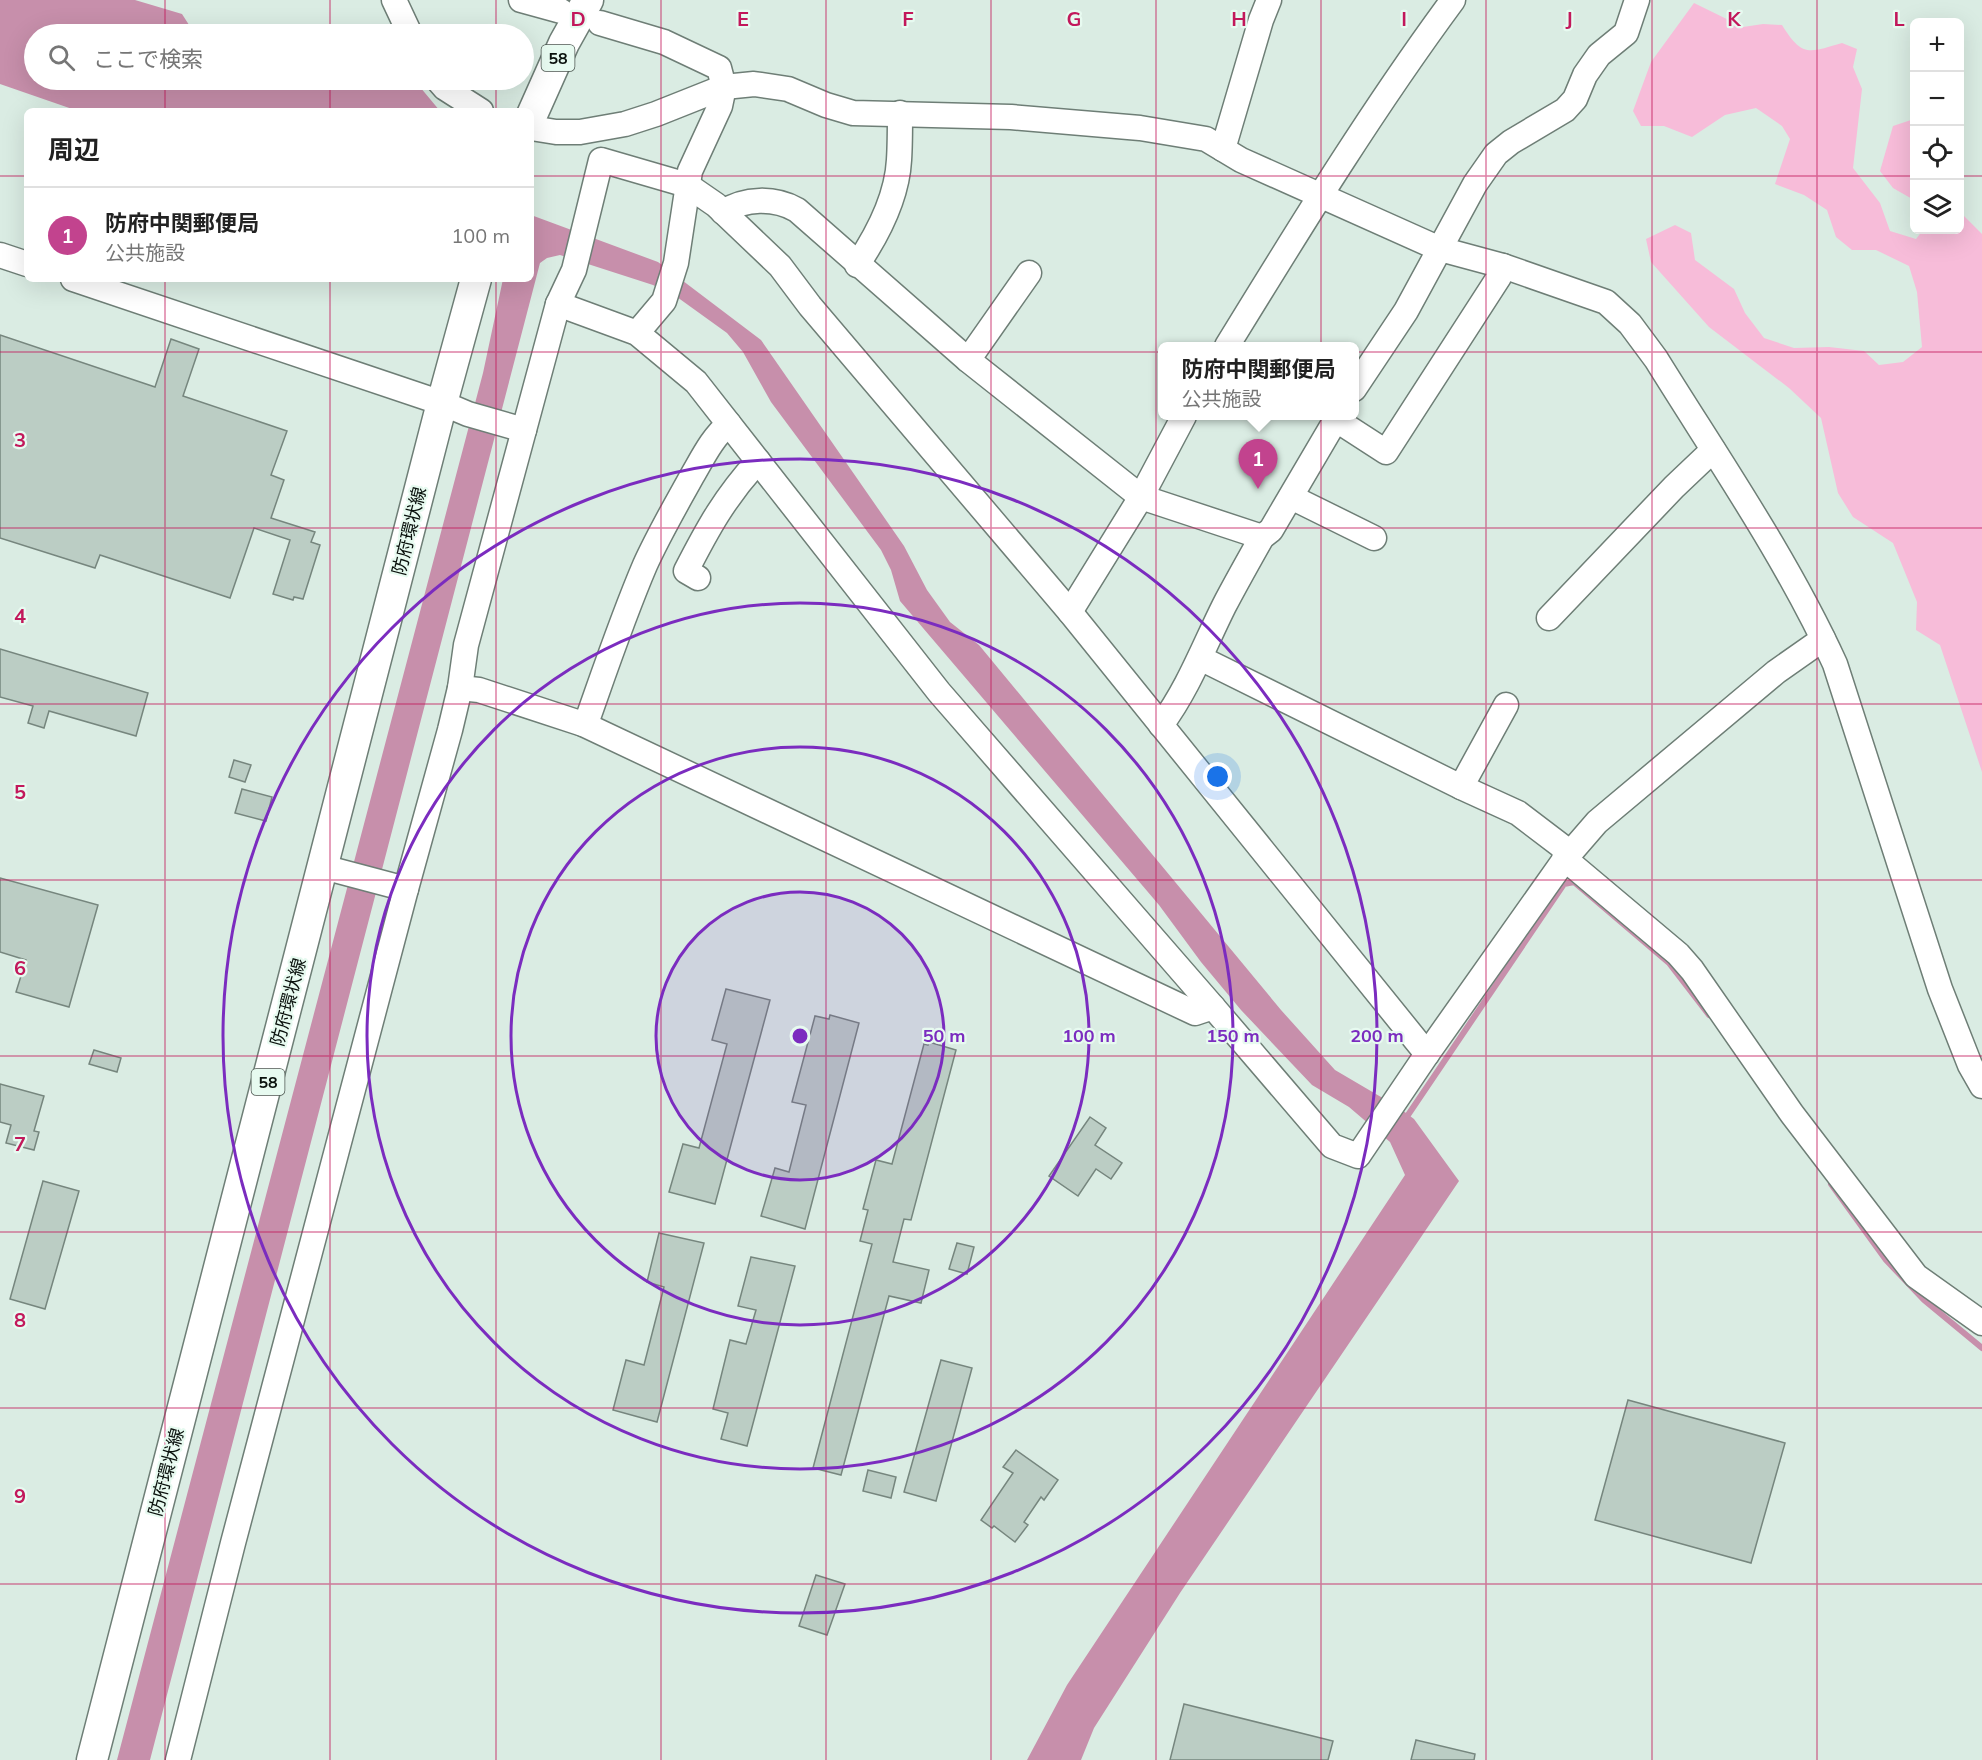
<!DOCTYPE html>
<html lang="ja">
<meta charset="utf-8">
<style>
body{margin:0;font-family:Mulish,"Noto Sans JP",sans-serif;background:#f2f2f2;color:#222}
.controls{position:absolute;right:18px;top:18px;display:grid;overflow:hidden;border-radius:9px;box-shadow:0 6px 24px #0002}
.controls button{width:54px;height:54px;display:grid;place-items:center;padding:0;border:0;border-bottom:2px solid #e0e0e0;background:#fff;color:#222;font:30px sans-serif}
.you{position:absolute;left:1218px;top:777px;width:21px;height:21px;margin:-15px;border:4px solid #fff;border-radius:50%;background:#1a73e8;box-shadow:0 0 0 9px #1a73e833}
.badge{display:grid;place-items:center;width:39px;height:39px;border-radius:50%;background:#c2438e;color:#fff;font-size:20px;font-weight:700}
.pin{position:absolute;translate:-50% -50px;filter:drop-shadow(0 2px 3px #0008)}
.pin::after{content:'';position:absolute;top:32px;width:21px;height:18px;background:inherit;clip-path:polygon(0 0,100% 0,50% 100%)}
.popup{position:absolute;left:1158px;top:342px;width:201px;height:78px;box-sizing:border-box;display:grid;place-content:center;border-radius:9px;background:#fff;filter:drop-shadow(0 2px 4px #0005);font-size:20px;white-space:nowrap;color:#767676}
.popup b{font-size:22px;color:#222}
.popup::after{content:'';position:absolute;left:50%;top:100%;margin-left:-12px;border:12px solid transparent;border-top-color:#fff}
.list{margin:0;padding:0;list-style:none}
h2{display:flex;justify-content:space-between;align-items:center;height:78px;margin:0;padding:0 24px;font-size:26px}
h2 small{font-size:20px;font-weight:400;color:#767676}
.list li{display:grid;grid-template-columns:39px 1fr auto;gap:18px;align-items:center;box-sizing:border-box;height:96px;padding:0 24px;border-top:2px solid #e0e0e0}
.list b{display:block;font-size:22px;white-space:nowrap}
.list p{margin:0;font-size:20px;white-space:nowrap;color:#767676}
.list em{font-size:20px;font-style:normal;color:#767676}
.icon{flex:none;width:33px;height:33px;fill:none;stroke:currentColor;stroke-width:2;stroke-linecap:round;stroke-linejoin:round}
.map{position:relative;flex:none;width:1982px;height:1760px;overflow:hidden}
.search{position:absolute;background:#fff;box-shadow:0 6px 24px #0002;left:24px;top:24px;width:510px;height:66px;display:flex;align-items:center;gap:15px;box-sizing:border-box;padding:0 21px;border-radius:33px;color:#767676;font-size:22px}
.panel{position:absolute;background:#fff;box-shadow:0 6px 24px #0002;left:24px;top:108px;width:510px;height:174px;border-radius:9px}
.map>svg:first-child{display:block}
.green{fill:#f7bcd9}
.water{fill:#c78fab}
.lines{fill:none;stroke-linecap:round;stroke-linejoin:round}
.stream{stroke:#c78fab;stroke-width:6}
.building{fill:#bbcdc4;stroke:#76867e;stroke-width:1.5}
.minor-casing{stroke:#6e7e76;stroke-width:27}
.major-casing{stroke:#6e7e76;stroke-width:33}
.minor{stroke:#fff;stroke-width:24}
.major{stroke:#fff;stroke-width:30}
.grid{fill:none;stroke:#c2185b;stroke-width:1.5;stroke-opacity:0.55}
.ring{fill:none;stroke:#7b2cbf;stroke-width:3}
.labels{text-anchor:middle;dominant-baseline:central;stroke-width:4.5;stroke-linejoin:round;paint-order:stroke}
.shield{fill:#e7faf0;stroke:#4c5650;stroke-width:1.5}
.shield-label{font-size:16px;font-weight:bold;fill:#09100c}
.street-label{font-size:18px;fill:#09100c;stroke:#e7faf0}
.grid-label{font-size:20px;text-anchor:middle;font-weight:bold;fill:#c2185b;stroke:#e7faf0;stroke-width:4.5;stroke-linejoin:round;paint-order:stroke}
.centre{fill:#7b2cbf;stroke:#e7faf0;stroke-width:3}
.ring-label{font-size:18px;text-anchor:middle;font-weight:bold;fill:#7b2cbf;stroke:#e7faf0;stroke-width:4.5;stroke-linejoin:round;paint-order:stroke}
</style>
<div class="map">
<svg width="1982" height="1760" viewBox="0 0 1982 1760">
<rect width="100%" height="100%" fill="#daece3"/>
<g class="green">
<path d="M1694 3 1743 27 1763 24 1782 25C1802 57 1808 53 1842 43L1857 49 1853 67 1862 89 1853 168 1880 203 1890 231 1916 239 1923 230H1960V212L1982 234V772L1940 645 1916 630 1917 602 1893 543 1853 517 1838 493 1821 418 1789 388 1709 327 1651 262 1646 239 1675 225 1691 233 1695 260 1734 289 1745 313 1764 338 1794 348 1829 347 1864 351 1879 365 1903 362 1922 347 1917 292 1909 266 1876 250H1852L1836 237 1827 210 1804 195 1775 184 1790 139 1782 126 1756 108 1725 115 1692 137 1664 126H1641L1633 111 1651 62Z"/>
<polygon points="1914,119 1914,200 1893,188 1880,171 1893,126"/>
</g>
<g class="water">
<polygon points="0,0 135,0 182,14 191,28 208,34 34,34 34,80 352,80 420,87 440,111 78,111 0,84"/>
<polygon points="531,215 658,262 761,340 904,546 927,590 950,622 979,645 1281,1010 1335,1070 1398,1107 1414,1119 1459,1181 1180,1593 1094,1728 1081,1760 1027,1760 1067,1685 1405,1175 1390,1142 1349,1107 1312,1085 1241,1010 1201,962 1159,905 900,601 891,570 881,550 771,402 743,352 727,333 677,297 653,285 560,255 547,258 540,263 150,1760 117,1760 483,373 503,279 531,279"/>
</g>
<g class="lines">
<g class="stream">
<polyline points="1408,1115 1564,884 1574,882 1669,963 1709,1015"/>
<polyline points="1831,1184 1886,1260 1924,1300 1982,1348"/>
</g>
</g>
<g class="building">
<polygon points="0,335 155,387 171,339 199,349 183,396 287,431 271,475 284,480 271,518 315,532 311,542 320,545 303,599 294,597 293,600 273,594 290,540 254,528 230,598 100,555 95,568 0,538"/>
<polygon points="0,649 148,693 136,736 49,711 44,728 28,723 33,706 0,697"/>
<polygon points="234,760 251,765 245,782 229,777"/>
<polygon points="242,789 272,797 266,821 235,813"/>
<polygon points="0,878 98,905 69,1007 16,992 26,960 0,952"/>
<polygon points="726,989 770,1000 715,1204 669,1192 683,1144 699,1148 727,1044 712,1040"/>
<polygon points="830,1015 859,1023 805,1229 761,1216 775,1168 789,1172 806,1105 792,1102 815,1016 829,1019"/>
<polygon points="929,1042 956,1050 911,1220 904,1219 893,1262 929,1270 921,1303 889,1296 841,1475 813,1468 872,1244 860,1241 868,1210 863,1209 876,1160 892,1164 924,1044 928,1045"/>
<polygon points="94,1050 121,1058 117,1072 89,1064"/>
<polygon points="0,1084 44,1096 34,1131 39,1132 34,1150 6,1143 11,1125 0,1122"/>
<polygon points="1090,1117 1106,1128 1095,1145 1122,1163 1111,1179 1096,1169 1078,1196 1049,1176"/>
<polygon points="43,1181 79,1191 45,1309 10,1299"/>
<polygon points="659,1233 704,1243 657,1422 613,1410 626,1360 644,1365 664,1287 647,1282"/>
<polygon points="957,1243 974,1247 967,1274 949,1269"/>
<polygon points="751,1257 795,1266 747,1446 721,1439 728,1413 713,1409 730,1340 746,1344 756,1310 738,1306"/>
<polygon points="941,1360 972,1368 936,1501 904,1492"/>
<polygon points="1628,1400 1785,1443 1751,1563 1595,1520"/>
<polygon points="1016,1450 1058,1480 1044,1500 1041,1497 1024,1522 1028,1525 1015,1542 994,1526 992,1528 981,1520 1013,1473 1003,1467"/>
<polygon points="868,1470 896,1477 891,1498 863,1491"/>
<polygon points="816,1575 845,1584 827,1635 799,1626"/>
<polygon points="1184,1704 1333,1741 1328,1760 1170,1760"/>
<polygon points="1416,1740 1475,1754 1474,1760 1411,1760"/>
</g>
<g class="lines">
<g class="minor-casing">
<g id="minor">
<polyline points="394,0 410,34"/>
<polyline points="521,0 561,11"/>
<polyline points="600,23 664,42 719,68 724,87 720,106 690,171 676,263 664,301 637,333"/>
<polyline points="438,80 445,88 481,111"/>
<path d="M531 128 556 132H580L625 124 656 114 724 87 754 84 788 89 826 105 853 113 1011 117 1140 128 1206 139 1241 160 1440 249 1503 266 1606 302 1630 324 1656 359C1718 459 1786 557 1835 664L1940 989 1970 1065 1982 1086"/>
<polyline points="1223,149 1261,20 1269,0"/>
<path d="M723 212C745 198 774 197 797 210L968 360 1141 497 1262 537"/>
<polyline points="0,255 27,264"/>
<path d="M857 265C878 234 897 198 899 160 900 145 900 129 900 113"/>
<polyline points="73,279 442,403 468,414 524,430"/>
<polyline points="558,304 637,333 696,382 939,692 1213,1007 1332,1146 1358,1156 1427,1054 1565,859 1597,822 1776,672 1823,639"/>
<path d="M1227 346C1299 229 1371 111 1453 0"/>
<polyline points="968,360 1029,273"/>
<polyline points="1354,389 1406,311 1475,184 1496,154 1511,142 1565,110 1575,99 1585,75 1599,55 1626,33 1637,0"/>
<polyline points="1335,419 1386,452 1499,277 1503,266"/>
<polyline points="1291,497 1374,538"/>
<path d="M698 578 686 571C708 528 725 497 758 461"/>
<polyline points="1070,612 1141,497 1184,416"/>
<polyline points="1549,618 1674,487 1713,450"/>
<polyline points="1200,658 1461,787 1518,813 1564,848 1565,859 1678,954 1692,970 1792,1114 1916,1276 1982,1323"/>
<polyline points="460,688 479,690 583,724 1195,1013 1213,1007"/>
<path d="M583 724 589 715C607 664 624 614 645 565 659 534 676 505 692 476 702 459 713 436 729 424"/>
<path d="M1161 725C1188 689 1204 646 1224 606 1236 583 1249 560 1262 537L1271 530 1338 416"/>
<polyline points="1461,787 1506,705"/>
<polyline points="323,867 406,889"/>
<polyline points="178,1760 233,1543 406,889 450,730 460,688 466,645 558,304 574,270 601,160 687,185 716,205 780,266 810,306 1070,612 1427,1054"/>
</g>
</g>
<g class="major-casing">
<g id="major">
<polyline points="531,117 564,43 588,0"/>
<polyline points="92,1760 442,403 476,279"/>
</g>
</g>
<use href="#minor" class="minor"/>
<use href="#major" class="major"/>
</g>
<path class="grid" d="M165 0V34M330 0V34M496 0V34M661 0V1760M826 0V1760M991 0V1760M1156 0V1760M1321 0V1760M1486 0V1760M1652 0V1760M1817 0V1760M165 80V111M330 80V111M496 80V111M0 176H27M531 176H1914M1960 176H1982M165 279V1760M330 279V1760M496 279V1760M0 352H1982M0 528H1982M0 704H1982M0 880H1982M0 1056H1982M0 1232H1982M0 1408H1982M0 1584H1982"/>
<circle cx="800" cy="1036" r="144" fill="#7b2cbf" fill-opacity=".12"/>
<g class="ring">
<circle cx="800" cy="1036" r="144"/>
<circle cx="800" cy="1036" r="289"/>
<circle cx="800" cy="1036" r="433"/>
<circle cx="800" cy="1036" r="577"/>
</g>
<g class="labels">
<g class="shield">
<rect x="541.5" y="45" width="33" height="26" rx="4.5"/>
<rect x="251.5" y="1069" width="33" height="26" rx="4.5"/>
</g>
<g class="shield-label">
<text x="558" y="58">58</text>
<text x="268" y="1082">58</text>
</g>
<g class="street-label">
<text transform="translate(409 531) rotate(-76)">防府環状線</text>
<text transform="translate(288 1002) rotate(-75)">防府環状線</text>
<text transform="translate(166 1472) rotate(-75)">防府環状線</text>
</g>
</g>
<g class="grid-label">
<text x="578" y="26">D</text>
<text x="743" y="26">E</text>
<text x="908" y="26">F</text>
<text x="1074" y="26">G</text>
<text x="1239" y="26">H</text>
<text x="1404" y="26">I</text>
<text x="1569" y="26">J</text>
<text x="1734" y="26">K</text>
<text x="1899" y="26">L</text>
<text x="20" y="447">3</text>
<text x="20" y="623">4</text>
<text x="20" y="799">5</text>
<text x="20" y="975">6</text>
<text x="20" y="1151">7</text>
<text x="20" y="1327">8</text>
<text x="20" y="1503">9</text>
</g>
<circle cx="800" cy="1036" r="9" class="centre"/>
<g class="ring-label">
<text x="944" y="1042">50 m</text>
<text x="1089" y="1042">100 m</text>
<text x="1233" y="1042">150 m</text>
<text x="1377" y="1042">200 m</text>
</g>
</svg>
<div class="controls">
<button>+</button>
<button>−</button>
<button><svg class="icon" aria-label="locate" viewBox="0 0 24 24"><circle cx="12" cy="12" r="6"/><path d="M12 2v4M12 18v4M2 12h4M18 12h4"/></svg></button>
<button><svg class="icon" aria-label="layers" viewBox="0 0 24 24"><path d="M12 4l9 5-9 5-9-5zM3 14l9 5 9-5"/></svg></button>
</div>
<div class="you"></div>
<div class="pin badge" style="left:1258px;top:489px">1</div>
<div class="popup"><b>防府中関郵便局</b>公共施設</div>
<div class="search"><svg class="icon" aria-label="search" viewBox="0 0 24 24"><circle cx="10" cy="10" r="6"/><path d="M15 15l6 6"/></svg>ここで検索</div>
<section class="panel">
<h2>周辺<small></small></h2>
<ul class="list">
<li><span class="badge">1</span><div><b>防府中関郵便局</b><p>公共施設</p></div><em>100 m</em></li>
</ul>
</section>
</div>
